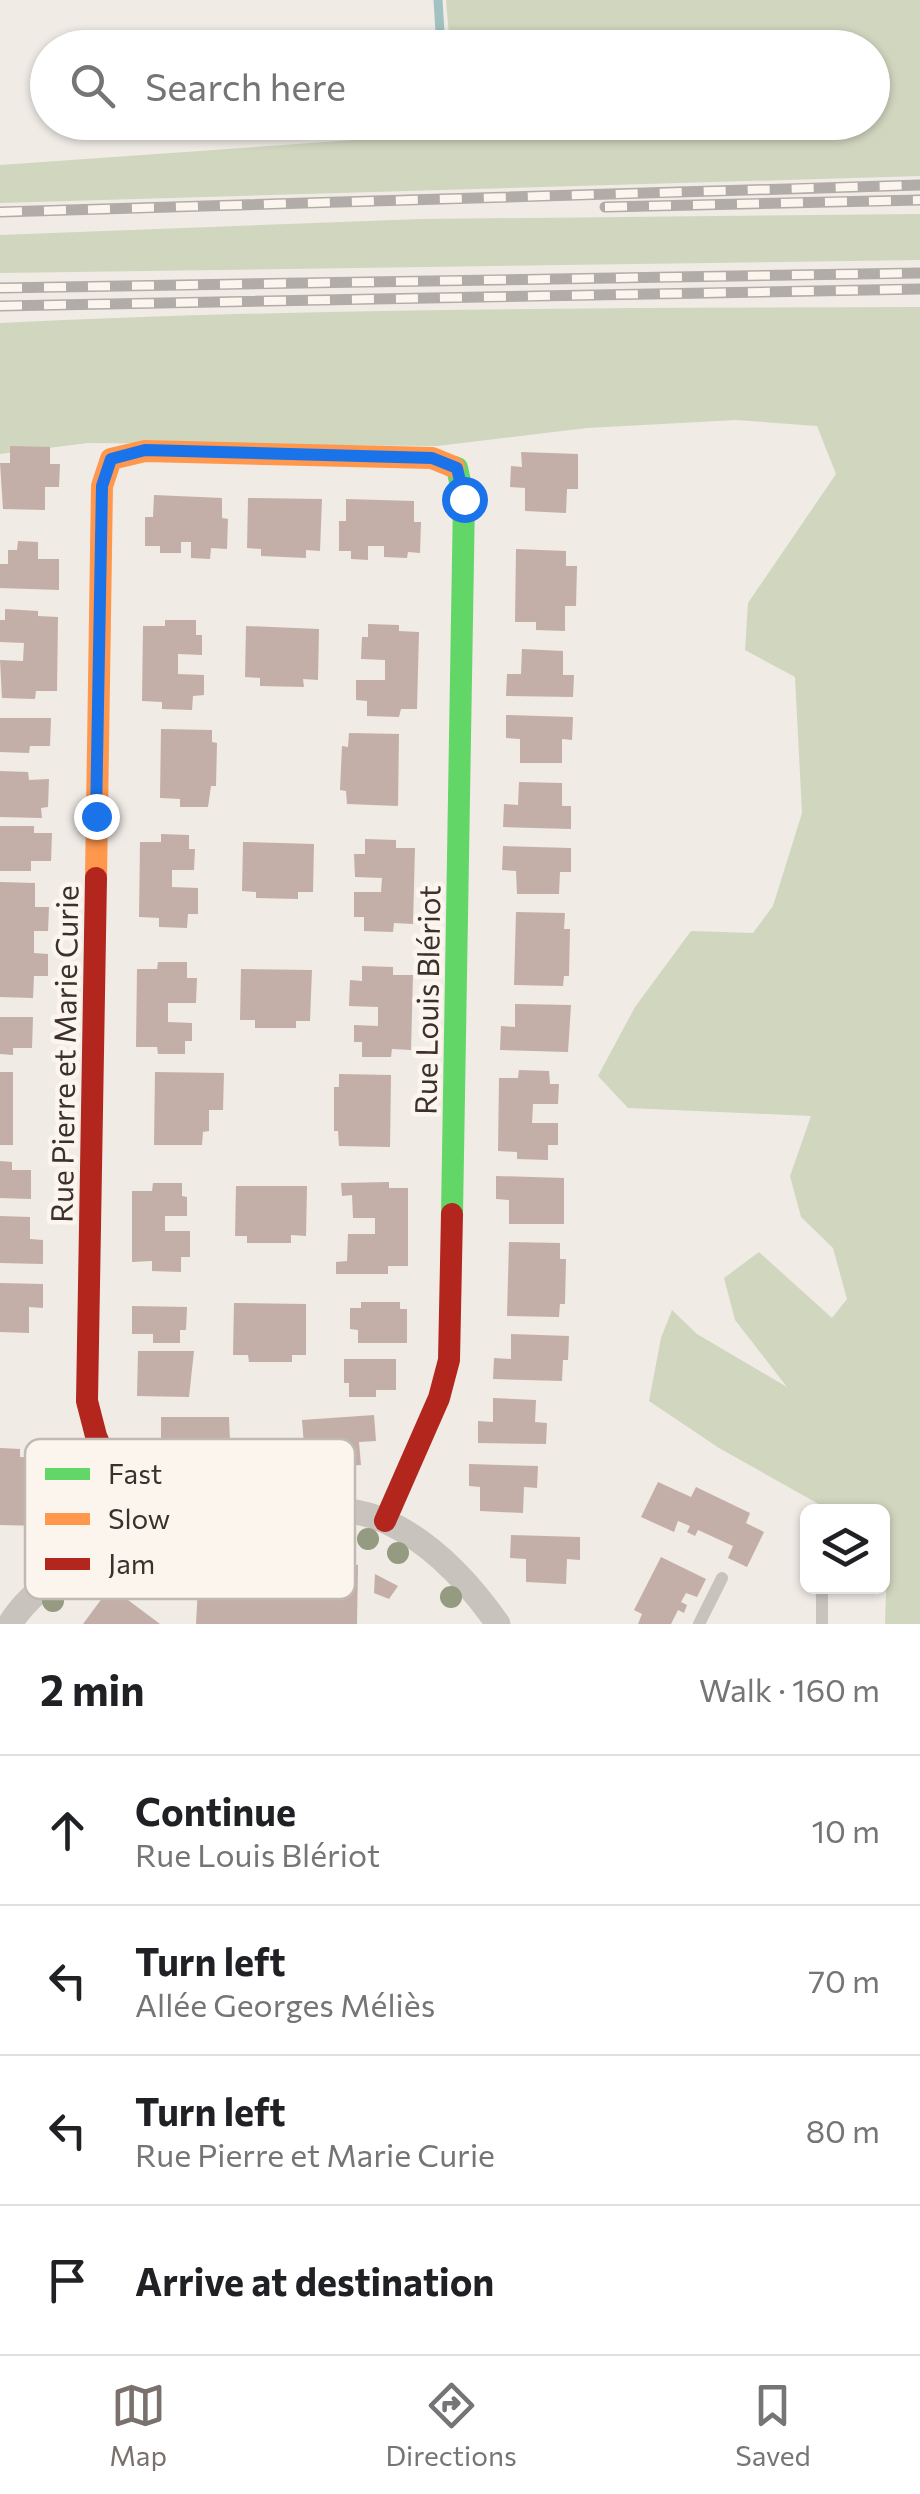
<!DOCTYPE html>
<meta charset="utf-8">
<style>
body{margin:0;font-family:Commissioner,sans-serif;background:#f2f2f2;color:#202124}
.controls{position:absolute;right:30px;bottom:30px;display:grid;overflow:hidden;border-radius:15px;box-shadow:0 2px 8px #0004}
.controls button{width:90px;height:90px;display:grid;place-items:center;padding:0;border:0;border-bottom:2px solid #e0e0e0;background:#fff;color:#202124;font:50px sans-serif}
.stop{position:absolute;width:30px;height:30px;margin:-22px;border:8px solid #1a73e8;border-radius:50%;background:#fff}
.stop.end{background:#1a73e8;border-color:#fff;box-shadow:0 2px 10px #0008}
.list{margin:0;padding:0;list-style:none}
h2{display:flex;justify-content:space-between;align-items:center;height:130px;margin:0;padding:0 40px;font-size:42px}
h2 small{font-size:32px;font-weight:400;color:#757577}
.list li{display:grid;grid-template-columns:65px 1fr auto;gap:30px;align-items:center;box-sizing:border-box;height:150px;padding:0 40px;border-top:2px solid #e0e0e0}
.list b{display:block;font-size:38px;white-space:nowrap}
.list p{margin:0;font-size:32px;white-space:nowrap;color:#757577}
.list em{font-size:32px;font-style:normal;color:#757577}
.icon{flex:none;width:55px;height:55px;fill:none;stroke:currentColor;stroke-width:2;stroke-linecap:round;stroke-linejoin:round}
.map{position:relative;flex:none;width:920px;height:1624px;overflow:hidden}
.search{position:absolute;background:#fff;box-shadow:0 2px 8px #0004;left:30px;right:30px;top:30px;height:110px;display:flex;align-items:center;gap:25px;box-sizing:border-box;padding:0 35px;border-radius:55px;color:#757577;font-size:38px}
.sheet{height:730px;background:#fff}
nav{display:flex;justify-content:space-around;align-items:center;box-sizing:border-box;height:140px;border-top:2px solid #e0e0e0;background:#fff;font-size:28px;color:#757577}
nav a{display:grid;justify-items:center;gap:5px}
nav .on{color:#7a716c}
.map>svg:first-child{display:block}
.green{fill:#d1d6bf}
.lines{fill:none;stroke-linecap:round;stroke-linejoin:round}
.stream{stroke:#a1c2c1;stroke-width:9}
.building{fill:#c3afa7}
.lane{stroke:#c9c3be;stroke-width:12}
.street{stroke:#c9c3be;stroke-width:25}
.fast{stroke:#63d668;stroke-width:22}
.slow{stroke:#ff974d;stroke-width:22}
.jam{stroke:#b3261e;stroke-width:22}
.rail-casing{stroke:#b1aca8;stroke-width:11}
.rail{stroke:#fbf5ee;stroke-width:8;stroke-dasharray:22;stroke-linecap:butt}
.tree{fill:#959b80}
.route{stroke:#1a73e8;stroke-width:12}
.labels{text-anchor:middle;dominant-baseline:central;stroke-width:9;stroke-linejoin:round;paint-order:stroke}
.street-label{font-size:30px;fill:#3b302b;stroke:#fbf5ee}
.key{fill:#fbf5ee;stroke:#c1bab4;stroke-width:2.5}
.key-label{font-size:28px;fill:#3b302b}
</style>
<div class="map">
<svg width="920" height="1624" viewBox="0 0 920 1624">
<rect width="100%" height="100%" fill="#f0ebe5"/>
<g class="green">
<polygon points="446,0 920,0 920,176 0,203 0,165 424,135 465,136 463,123 872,122 872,48 450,47"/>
<polygon points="920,214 920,260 0,273 0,235 421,219"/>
<path d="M920 307V1624H885L888 1524 883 1522 882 1512 842 1511 824 1507 719 1448 649 1401 661 1338 672 1310 697 1334 787 1387 735 1320 724 1278 759 1252 832 1318 847 1299 833 1248 801 1217 790 1176 811 1116 628 1108 598 1076 635 1007 691 931 753 933 773 906 802 813 795 677 745 650 748 603 836 474 817 426 736 420 587 428 437 446 88 443 0 454V323C307 308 613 308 920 307Z"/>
</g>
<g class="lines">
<polyline class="stream" points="438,0 441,48"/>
</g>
<g class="building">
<polygon points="10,446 50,447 50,464 60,464 59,487 45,487 45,510 3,509 0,463 10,463"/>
<polygon points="521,452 578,454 578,489 567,489 566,513 525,511 525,488 510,487 511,466 522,467"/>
<polygon points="154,495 222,498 222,518 228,519 227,549 211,548 210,559 191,558 191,542 181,542 181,553 160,553 160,546 145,546 145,517 153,517"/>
<polygon points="248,498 322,499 320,551 306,550 306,558 261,556 261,549 247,548"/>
<polygon points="346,499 414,501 414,522 421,522 420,553 408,552 407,558 384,557 384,546 368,546 368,560 351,559 351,551 339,551 339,521 346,521"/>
<polygon points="18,541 38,542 38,559 59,559 59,590 0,588 0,564 8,564 8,550 17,550"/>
<polygon points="516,549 566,551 566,566 577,566 576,606 565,606 565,631 536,630 536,622 515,622"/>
<polygon points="5,609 38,611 38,616 58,617 57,691 36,691 35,699 2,698 0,660 23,661 24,643 0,642 0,620 5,620"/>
<polygon points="165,620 196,620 196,635 202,635 202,655 178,654 178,674 204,675 204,695 193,696 192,710 162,709 162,702 142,701 143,626 165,626"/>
<polygon points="368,624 399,625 399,631 419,632 417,709 401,709 399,717 367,716 367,701 356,700 356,680 385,680 385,660 361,659 362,637 368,637"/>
<polygon points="246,626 319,629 318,680 303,679 304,687 260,686 260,678 245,677"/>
<polygon points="522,649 563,651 563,675 574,675 573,697 506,696 507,674 521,674"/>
<polygon points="506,715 573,717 572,740 562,739 562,763 520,763 520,739 506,738"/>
<polygon points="0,718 51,718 50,746 30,746 29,753 0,752"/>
<polygon points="161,729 212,730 212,742 217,743 216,786 211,786 208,807 180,807 180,799 160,798"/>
<polygon points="349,733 399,734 398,806 347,804 346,791 340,790 342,746 348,747"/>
<polygon points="0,771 28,772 29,780 49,779 48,807 41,808 42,818 0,817"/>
<polygon points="519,782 562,783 562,806 571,806 571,829 503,827 504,804 518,805"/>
<polygon points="0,826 34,826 34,833 52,833 51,861 31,861 31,871 0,871"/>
<polygon points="161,834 189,835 189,849 195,849 194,870 172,870 172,887 198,888 198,914 188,914 187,928 159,927 159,918 139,917 140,842 161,842"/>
<polygon points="365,839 396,840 396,848 415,848 413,924 394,923 393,932 364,931 364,917 354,917 354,892 381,892 382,878 355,877 354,854 365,854"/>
<polygon points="243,842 314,844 313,892 298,892 298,899 256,898 256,892 242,891"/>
<polygon points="503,846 571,848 571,872 560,872 559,894 517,894 516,871 502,870"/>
<polygon points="0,882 35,883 35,907 49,907 48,931 34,931 34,953 48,954 48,976 34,976 33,998 0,997"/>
<polygon points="516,912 565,913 564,929 570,929 569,976 564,976 563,986 514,985"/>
<polygon points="158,962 187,962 187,978 197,978 196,1003 168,1003 168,1022 192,1023 192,1041 185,1041 185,1054 158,1054 157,1047 136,1047 137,969 157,969"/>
<polygon points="362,966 393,967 393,975 413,975 411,1050 392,1049 391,1057 362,1057 362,1042 354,1042 354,1025 378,1026 378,1007 349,1006 350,980 362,981"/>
<polygon points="241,969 312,970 310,1021 296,1021 296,1028 255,1028 255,1020 240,1020"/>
<polygon points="515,1004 571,1005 568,1052 500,1050 501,1026 515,1027"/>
<polygon points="0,1017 33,1017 32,1048 13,1048 13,1055 0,1054"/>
<polygon points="519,1070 549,1071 550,1084 559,1084 558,1104 533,1104 532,1123 558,1123 558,1145 548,1145 548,1160 517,1159 517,1152 498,1151 499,1078 518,1078"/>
<rect x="0" y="1072" width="13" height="73"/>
<polygon points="155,1072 224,1073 223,1110 209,1110 209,1131 203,1132 202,1145 154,1145"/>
<polygon points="339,1074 391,1075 390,1147 339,1146 338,1131 334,1131 334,1087 339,1087"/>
<polygon points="0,1161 12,1162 12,1170 31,1170 31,1199 0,1198"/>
<polygon points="496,1176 564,1178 564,1224 509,1224 509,1200 496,1199"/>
<polygon points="389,1182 389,1188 408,1188 408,1266 388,1266 388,1274 336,1274 336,1262 347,1261 348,1234 375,1234 375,1218 353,1218 352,1195 342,1196 341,1183"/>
<polygon points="153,1183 182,1183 182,1196 187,1197 187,1216 165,1216 165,1231 190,1231 190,1257 181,1257 181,1272 152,1271 152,1261 132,1262 132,1191 152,1191"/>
<polygon points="236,1186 307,1186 306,1236 291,1235 291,1243 247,1243 247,1236 235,1236"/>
<polygon points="0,1216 30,1217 30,1239 43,1240 43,1264 0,1263"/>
<polygon points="509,1242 560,1243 560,1259 566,1259 565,1304 560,1304 559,1317 507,1316"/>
<polygon points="0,1283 43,1284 43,1308 29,1307 29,1333 0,1332"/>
<polygon points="361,1302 400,1302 400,1309 407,1309 407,1343 358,1343 358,1330 350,1329 350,1308 361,1308"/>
<polygon points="234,1303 306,1304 306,1355 292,1355 292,1362 249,1362 248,1355 233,1355"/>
<polygon points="132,1306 187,1307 186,1330 180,1330 180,1343 153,1343 153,1334 132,1334"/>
<polygon points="511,1334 569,1336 568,1360 563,1360 562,1381 493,1379 494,1358 511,1359"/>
<polygon points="138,1351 194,1351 189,1397 137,1396"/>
<polygon points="344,1359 396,1359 396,1390 376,1390 376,1397 349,1397 349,1383 344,1383"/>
<polygon points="493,1398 536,1400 535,1422 547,1423 546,1444 478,1443 478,1421 493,1422"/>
<polygon points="374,1415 376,1441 359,1442 361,1465 320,1467 319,1444 304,1445 302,1420"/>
<polygon points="161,1417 229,1417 231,1464 177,1465 176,1441 161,1441"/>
<polygon points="0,1448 20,1449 20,1457 45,1458 44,1526 0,1525"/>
<polygon points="469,1464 538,1466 537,1488 524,1487 523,1513 480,1511 480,1487 469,1486"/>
<polygon points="658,1482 691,1497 696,1487 750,1513 746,1523 764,1532 747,1567 728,1558 733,1546 698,1530 695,1536 687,1532 690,1526 678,1521 674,1532 641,1517"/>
<polygon points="511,1535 580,1537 580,1560 567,1559 566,1584 526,1582 526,1559 510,1558"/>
<polygon points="213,1554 268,1558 268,1564 292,1566 292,1558 346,1561 347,1564 358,1565 357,1624 196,1624 199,1569 203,1569 203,1557 213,1558"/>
<polygon points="661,1557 706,1579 697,1597 686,1593 681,1602 687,1605 684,1613 678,1610 671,1624 638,1624 642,1614 634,1610"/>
<polygon points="375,1574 398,1586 389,1599 374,1593"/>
<polygon points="113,1591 124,1597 160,1624 83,1624 103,1597 106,1599"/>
</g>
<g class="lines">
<g class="lane">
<polyline points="699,1624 722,1578"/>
<polyline points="822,1624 822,1586"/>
</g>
<path class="street" d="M10 1624C23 1602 43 1587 63 1571 85 1553 106 1536 132 1524 181 1501 245 1504 297 1507 326 1508 361 1509 387 1522 432 1543 470 1584 498 1624"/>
<polyline class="fast" points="452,1214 464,499 457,468 454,467"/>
<polyline class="slow" points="96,878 102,486 111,459 145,451 432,458 454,467"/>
<g class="jam">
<polyline points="96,878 87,1401 96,1436 132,1524"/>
<polyline points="385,1521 439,1398 449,1360 452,1214"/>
</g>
<g class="rail-casing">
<g id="rail">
<polyline points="605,207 920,200"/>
<polyline points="0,212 920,185"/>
<polyline points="0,288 920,273"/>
<polyline points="0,306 920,289"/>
</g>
</g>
<use href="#rail" class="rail"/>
</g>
<g class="tree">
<circle cx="368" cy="1539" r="11"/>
<circle cx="398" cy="1553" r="11"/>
<circle cx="451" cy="1597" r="11"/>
<circle cx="53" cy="1601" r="11"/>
</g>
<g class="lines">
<polyline class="route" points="96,816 102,486 111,459 145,450 432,458 457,468 464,499"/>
</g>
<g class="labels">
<g class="street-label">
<text transform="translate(426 1000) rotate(-89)">Rue Louis Blériot</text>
<text transform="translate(63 1054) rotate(-89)">Rue Pierre et Marie Curie</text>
</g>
</g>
<rect x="25" y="1439" width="330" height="160" rx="15" class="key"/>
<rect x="45" y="1468" width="45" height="12" fill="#63d668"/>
<rect x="45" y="1513" width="45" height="12" fill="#ff974d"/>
<rect x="45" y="1558" width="45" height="12" fill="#b3261e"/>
<g class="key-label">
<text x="108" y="1484">Fast</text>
<text x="108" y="1529">Slow</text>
<text x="108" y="1574">Jam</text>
</g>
</svg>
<div class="controls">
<button><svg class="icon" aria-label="layers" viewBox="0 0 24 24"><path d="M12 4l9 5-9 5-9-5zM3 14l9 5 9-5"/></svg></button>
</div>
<div class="stop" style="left:464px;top:499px"></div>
<div class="stop end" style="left:96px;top:816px"></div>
<div class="search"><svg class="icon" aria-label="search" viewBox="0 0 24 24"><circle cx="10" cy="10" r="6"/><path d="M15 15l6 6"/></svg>Search here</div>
</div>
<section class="sheet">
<h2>2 min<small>Walk · 160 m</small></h2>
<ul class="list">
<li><svg class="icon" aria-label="ahead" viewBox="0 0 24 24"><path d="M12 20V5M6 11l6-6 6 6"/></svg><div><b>Continue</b><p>Rue Louis Blériot</p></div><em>10 m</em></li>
<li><svg class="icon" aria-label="left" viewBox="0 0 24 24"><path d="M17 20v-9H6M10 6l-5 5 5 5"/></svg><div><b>Turn left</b><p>Allée Georges Méliès</p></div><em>70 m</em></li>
<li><svg class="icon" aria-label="left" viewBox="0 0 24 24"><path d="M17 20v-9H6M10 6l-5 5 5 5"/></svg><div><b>Turn left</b><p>Rue Pierre et Marie Curie</p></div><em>80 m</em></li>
<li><svg class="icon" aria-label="arrive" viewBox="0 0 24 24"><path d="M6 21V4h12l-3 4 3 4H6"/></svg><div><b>Arrive at destination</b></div></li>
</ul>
</section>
<nav>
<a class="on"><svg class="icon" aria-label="map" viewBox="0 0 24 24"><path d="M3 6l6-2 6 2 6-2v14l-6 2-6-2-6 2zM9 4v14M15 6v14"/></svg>Map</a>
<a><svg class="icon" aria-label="directions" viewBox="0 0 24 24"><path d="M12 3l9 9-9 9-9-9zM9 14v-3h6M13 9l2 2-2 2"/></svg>Directions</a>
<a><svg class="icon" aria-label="saved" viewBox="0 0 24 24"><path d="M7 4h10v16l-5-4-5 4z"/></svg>Saved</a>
</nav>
